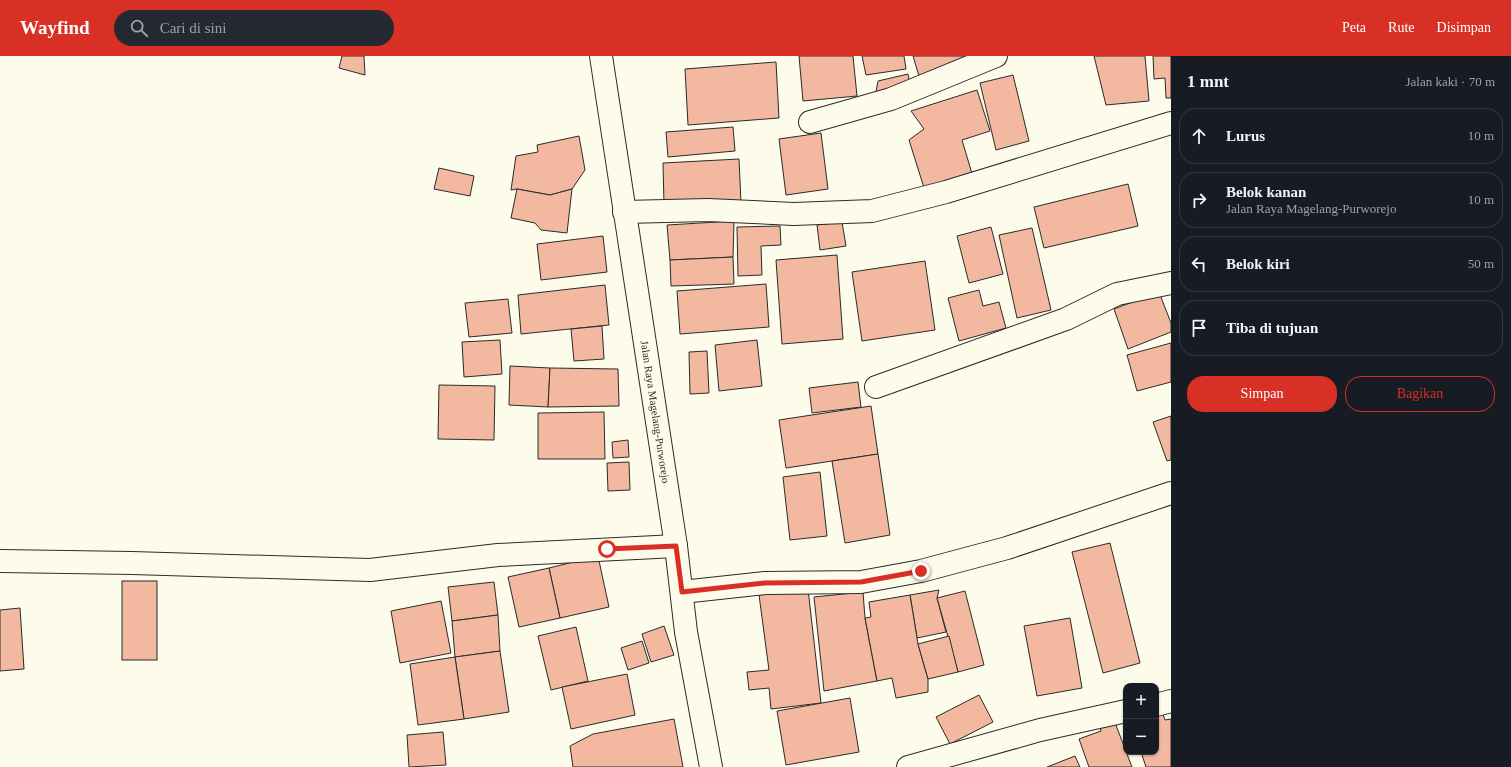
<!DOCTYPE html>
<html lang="id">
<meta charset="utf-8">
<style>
body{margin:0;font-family:"Times New Roman",serif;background:#242831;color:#f1f3f6}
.controls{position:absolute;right:12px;bottom:12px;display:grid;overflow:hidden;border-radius:8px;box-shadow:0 1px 3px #0004}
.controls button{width:36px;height:36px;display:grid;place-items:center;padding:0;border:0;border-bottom:1px solid #363941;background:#171b24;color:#f1f3f6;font:20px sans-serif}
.stop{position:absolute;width:12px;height:12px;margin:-9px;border:3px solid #d93025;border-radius:50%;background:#fff}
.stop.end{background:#d93025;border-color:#fff;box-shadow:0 1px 4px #0008}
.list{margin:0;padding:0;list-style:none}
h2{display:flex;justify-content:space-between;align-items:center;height:52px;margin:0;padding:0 16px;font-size:17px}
h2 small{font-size:13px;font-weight:400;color:#9ea1a6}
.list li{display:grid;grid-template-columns:26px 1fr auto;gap:12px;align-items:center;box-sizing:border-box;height:56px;margin:0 8px 8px;padding:0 8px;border:1px solid #363941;border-radius:16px}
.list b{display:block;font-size:15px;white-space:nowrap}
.list p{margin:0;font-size:13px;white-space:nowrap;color:#9ea1a6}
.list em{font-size:13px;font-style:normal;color:#9ea1a6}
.actions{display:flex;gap:8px;padding:12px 16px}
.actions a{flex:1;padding:9px 0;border:1px solid #d93025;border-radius:16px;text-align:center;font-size:14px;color:#d93025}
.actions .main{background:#d93025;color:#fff}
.icon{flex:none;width:22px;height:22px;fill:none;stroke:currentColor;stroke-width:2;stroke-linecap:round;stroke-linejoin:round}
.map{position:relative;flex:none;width:1171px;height:711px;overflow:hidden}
header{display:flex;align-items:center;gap:24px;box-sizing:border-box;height:56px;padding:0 20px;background:#d93025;color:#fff}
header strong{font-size:19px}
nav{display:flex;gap:22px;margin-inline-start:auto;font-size:14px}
.search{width:280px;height:36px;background:#242831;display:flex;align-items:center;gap:10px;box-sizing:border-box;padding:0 14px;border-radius:22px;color:#9ea1a6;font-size:15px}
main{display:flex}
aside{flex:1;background:#171b24}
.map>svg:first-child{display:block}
.building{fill:#f2b8a0;stroke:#2b2b2b}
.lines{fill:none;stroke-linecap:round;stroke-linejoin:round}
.minor-casing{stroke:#2b2b2b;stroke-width:24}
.primary-casing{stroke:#2b2b2b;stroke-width:24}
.minor{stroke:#fdfbea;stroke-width:22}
.primary{stroke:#fdfbea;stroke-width:22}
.route{stroke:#d93025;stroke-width:5}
.labels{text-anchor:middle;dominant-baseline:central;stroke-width:3;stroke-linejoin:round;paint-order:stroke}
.street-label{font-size:11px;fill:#2b2b2b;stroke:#fdfbea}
</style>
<header>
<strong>Wayfind</strong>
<div class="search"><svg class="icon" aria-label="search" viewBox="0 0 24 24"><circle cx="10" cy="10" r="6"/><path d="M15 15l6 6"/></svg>Cari di sini</div>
<nav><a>Peta</a><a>Rute</a><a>Disimpan</a></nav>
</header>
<main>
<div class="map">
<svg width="1171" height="711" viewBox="0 0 1171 711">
<rect width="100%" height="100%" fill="#fdfbea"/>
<g class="building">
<polygon points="342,0 364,0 365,19 339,12"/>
<polygon points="799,0 853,0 857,40 803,45"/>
<polygon points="862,0 904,0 906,13 866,19"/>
<polygon points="913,0 983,0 919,20"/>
<polygon points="1094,0 1145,0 1149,45 1106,49"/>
<polygon points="1153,0 1171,0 1171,42 1166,42 1165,22 1154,23"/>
<polygon points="776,6 779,62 688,69 685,13"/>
<polygon points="908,18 911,32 875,41 878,25"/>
<polygon points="1013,19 1029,85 996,94 980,27"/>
<polygon points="977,34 990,75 962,84 973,121 925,135 909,84 924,73 911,55"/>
<polygon points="733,71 735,95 668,101 666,76"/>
<polygon points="821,77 828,133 786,139 779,83"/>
<polygon points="579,80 585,114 572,133 550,139 517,133 511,134 516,100 538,96 537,89"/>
<polygon points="739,103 741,147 664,149 663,107"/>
<polygon points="439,112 474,120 470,140 434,133"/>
<polygon points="1128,128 1138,170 1044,192 1034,151"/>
<polygon points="517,133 550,139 572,133 567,177 541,174 535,167 511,162"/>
<polygon points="734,165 733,201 670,204 667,169"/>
<polygon points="842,166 846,190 820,194 817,169"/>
<polygon points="780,170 781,189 761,190 762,219 738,220 737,171"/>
<polygon points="991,171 1003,218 969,227 957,180"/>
<polygon points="1032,172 1051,254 1017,262 999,179"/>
<polygon points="603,180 607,216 541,224 537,188"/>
<polygon points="837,199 843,283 782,288 776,204"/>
<polygon points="733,201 734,228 671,230 670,204"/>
<polygon points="925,205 935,274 862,285 852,216"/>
<polygon points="766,228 769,271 680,278 677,235"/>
<polygon points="605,229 609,269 521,278 518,239"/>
<polygon points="979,234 983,250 999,246 1006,272 959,285 948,242"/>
<polygon points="1159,236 1171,267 1171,276 1128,293 1114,253"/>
<polygon points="508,243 512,277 469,281 465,247"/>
<polygon points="602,270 604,303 574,305 571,273"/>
<polygon points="500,284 502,318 464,321 462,286"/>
<polygon points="757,284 762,330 719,335 715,289"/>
<polygon points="1171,287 1171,326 1137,335 1127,299"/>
<polygon points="707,295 709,337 690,338 689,296"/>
<polygon points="510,310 550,312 548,351 509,349"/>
<polygon points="550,312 618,313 619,350 548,351"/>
<polygon points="858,326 861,351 812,357 809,332"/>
<polygon points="439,329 495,330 494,384 438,383"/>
<polygon points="871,350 878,398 786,412 779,364"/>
<polygon points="604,356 605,403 538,403 538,357"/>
<polygon points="1171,360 1171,404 1167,405 1153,366"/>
<polygon points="628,384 629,401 613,402 612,386"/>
<polygon points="878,398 890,479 845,487 832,405"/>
<polygon points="629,406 630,434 608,435 607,407"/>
<polygon points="820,416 827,480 790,484 783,421"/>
<polygon points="1110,487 1140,607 1103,617 1072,496"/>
<polygon points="598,500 609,551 560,562 549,512"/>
<polygon points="549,512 560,562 519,571 508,521"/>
<rect x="122" y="525" width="35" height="79"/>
<polygon points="494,526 498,559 452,565 448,531"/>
<polygon points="808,533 821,647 771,653 769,632 749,634 747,616 769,614 759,539"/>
<polygon points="939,534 937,542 946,576 917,582 910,539"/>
<polygon points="965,535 984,609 958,616 937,542"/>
<polygon points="863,536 865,562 877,625 824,635 814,541"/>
<polygon points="910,539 918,588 928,623 928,636 896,642 892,622 877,625 865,562 871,561 869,546"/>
<polygon points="441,545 451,597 400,607 391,555"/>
<polygon points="20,552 24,613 0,615 0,554"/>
<polygon points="498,559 500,595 455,601 452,565"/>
<polygon points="1070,562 1082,632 1037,640 1024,570"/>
<polygon points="664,570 674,599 651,606 642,578"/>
<polygon points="576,571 588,625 551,634 538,580"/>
<polygon points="949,580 958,616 928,623 918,588"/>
<polygon points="642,585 649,607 628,614 621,592"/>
<polygon points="500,595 509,656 464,663 455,601"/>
<polygon points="455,601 464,663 418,669 410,608"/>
<polygon points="627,618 635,659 571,673 562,631"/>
<polygon points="979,639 993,666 950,688 936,661"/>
<polygon points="850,642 859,696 786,709 777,655"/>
<polygon points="1161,652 1165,664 1171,663 1171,711 1146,711 1141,696 1156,696 1156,654"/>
<polygon points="674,663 683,711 573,711 570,690 593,678"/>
<polygon points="1114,664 1132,711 1089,711 1079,683 1101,675 1099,670"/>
<polygon points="443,676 446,709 409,711 407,679"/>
<polygon points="1075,700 1080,711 1047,711"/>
</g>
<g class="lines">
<g class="minor-casing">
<g id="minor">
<polyline points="810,66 891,43 996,0"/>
<polyline points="624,156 708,154 794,158 872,155 946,136 1171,67"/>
<polyline points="876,331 1066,263 1117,238 1171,227"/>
<polyline points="0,505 132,507 370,514 498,499 676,490"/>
<polyline points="682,536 765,527 861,526 921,515 1007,492 1171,437"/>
<polyline points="1156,649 1171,645"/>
<polyline points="908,711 1040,674 1126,655"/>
</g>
</g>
<g class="primary-casing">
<g id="primary">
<path id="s1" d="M601 0 676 490 686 576 711 711"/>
</g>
</g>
<use href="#minor" class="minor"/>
<use href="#primary" class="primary"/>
</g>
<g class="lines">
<polyline class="route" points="607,493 676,490 682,536 765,527 861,526 921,515"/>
</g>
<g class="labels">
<g class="street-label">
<text stroke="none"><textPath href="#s1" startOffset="360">Jalan Raya Magelang-Purworejo</textPath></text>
</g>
</g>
</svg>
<div class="controls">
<button>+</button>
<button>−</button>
</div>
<div class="stop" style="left:607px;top:493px"></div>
<div class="stop end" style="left:921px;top:515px"></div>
</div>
<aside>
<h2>1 mnt<small>Jalan kaki · 70 m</small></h2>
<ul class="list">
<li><svg class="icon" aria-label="ahead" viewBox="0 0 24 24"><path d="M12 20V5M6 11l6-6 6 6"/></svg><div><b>Lurus</b></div><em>10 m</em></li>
<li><svg class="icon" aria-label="right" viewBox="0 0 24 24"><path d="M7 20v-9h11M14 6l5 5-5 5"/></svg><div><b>Belok kanan</b><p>Jalan Raya Magelang-Purworejo</p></div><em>10 m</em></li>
<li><svg class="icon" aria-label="left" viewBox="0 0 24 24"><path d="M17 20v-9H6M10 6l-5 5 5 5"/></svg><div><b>Belok kiri</b></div><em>50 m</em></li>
<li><svg class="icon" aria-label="arrive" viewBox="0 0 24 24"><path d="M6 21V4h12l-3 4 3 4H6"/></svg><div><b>Tiba di tujuan</b></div></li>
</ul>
<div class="actions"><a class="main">Simpan</a><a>Bagikan</a></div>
</aside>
</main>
